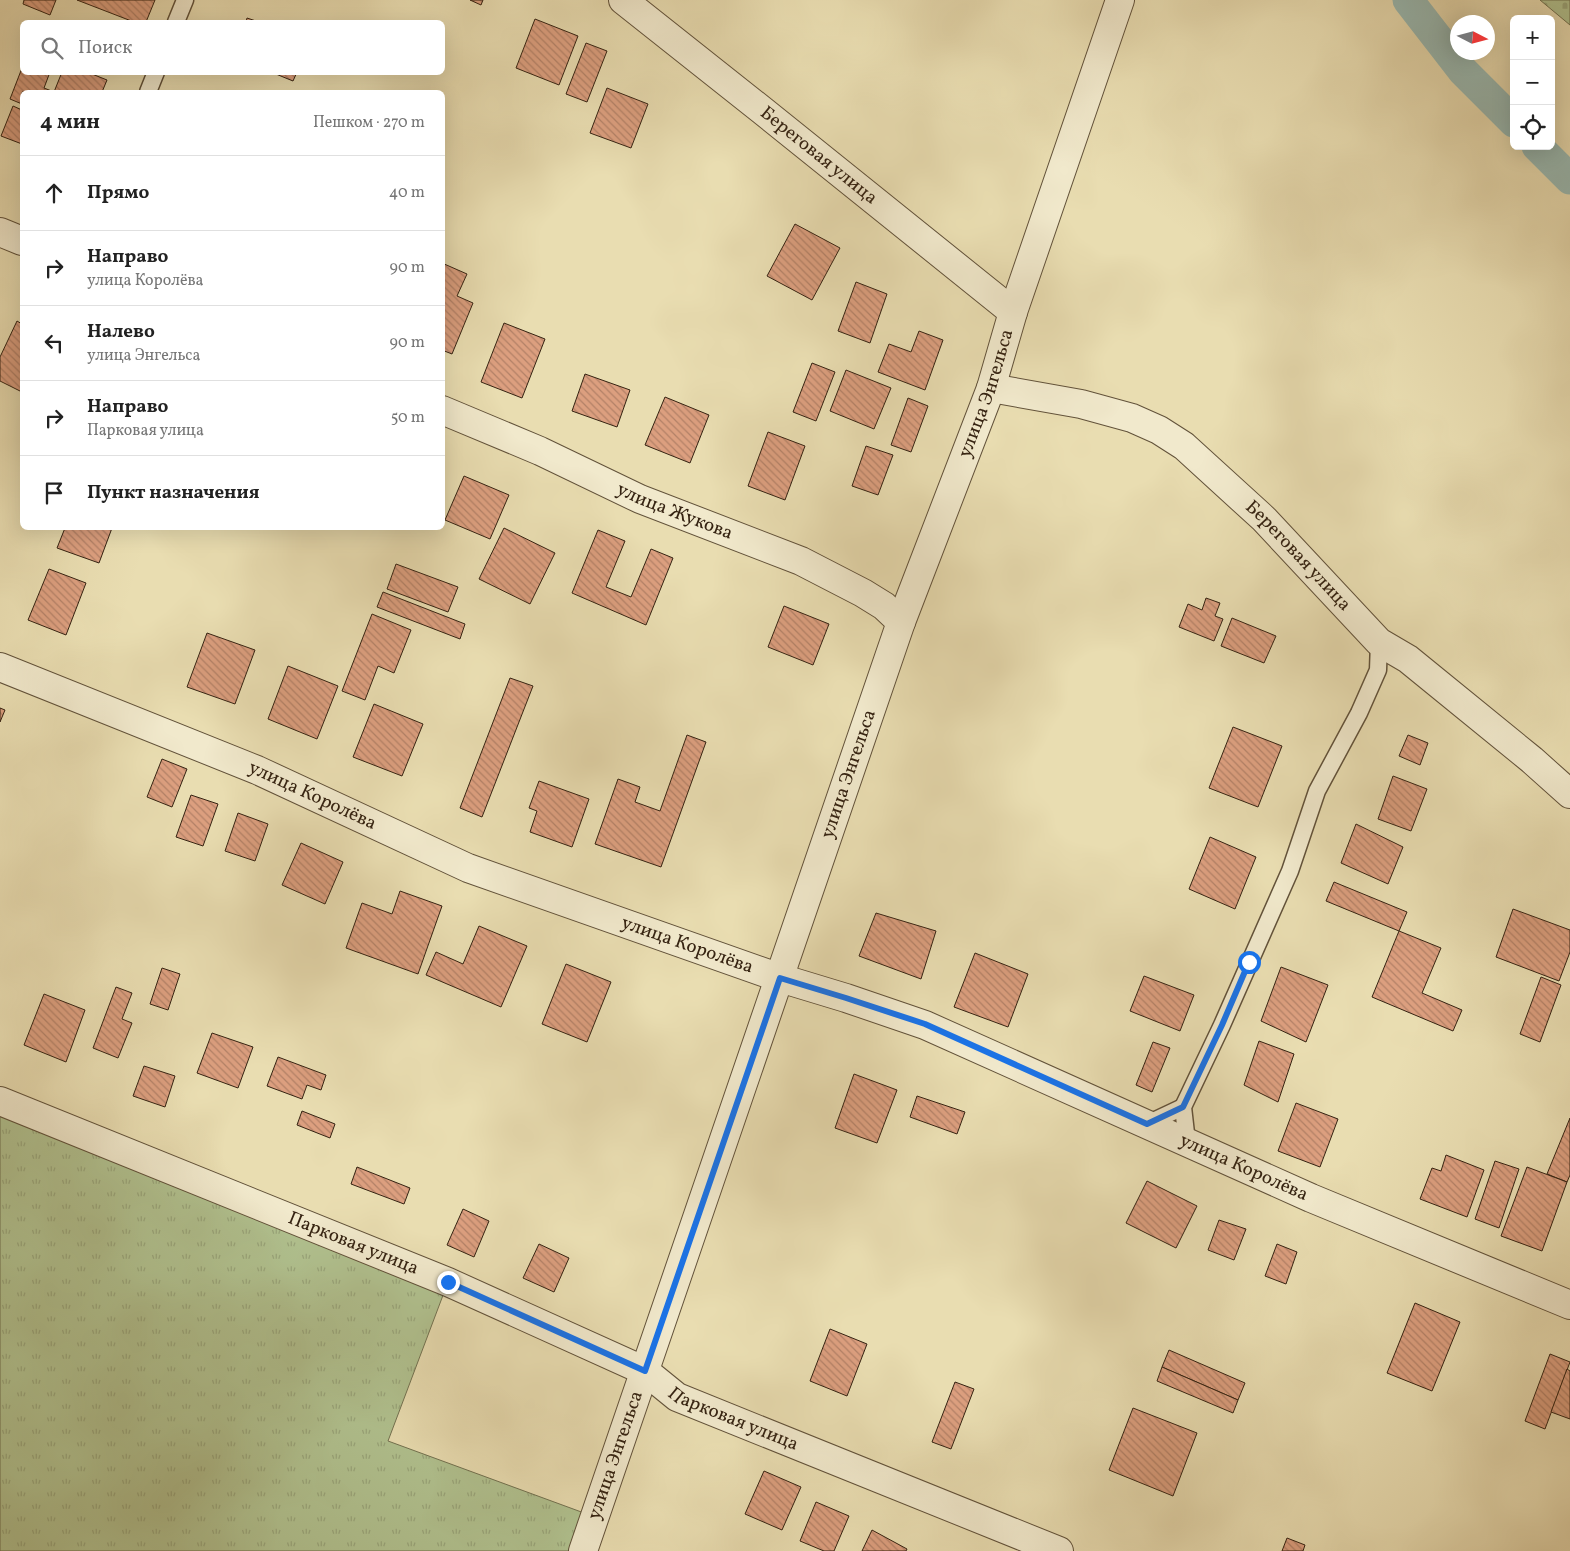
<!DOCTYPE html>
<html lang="ru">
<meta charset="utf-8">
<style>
body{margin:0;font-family:Vollkorn,serif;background:#f6f6f6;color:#222}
.controls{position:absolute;right:15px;top:15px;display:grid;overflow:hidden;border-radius:8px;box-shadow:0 5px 20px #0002}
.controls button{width:45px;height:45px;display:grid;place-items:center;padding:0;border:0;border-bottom:1px solid #e0e0e0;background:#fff;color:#222;font:25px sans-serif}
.compass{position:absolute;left:1450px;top:15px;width:45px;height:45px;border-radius:50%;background:#fff;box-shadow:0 5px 20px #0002;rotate:96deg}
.stop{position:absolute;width:15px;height:15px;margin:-11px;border:4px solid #1a73e8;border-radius:50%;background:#fff}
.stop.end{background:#1a73e8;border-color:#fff;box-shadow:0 1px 5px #0008}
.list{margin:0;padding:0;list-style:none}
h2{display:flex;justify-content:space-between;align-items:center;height:65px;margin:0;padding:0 20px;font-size:21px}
h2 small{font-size:16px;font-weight:400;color:#767676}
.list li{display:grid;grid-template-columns:32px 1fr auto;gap:15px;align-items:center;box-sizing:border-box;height:75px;padding:0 20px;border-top:1px solid #e0e0e0}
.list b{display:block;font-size:19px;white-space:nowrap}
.list p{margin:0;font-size:16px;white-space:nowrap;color:#767676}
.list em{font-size:16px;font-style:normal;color:#767676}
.icon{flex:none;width:28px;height:28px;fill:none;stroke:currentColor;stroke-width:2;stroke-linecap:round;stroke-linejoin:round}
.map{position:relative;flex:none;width:1570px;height:1551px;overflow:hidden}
.search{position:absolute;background:#fff;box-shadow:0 5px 20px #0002;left:20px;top:20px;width:425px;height:55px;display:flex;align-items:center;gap:12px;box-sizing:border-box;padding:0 18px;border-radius:8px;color:#767676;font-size:19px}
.panel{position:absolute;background:#fff;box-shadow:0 5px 20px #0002;left:20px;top:90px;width:425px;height:440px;border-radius:8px}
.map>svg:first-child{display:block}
.grass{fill:url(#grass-tufts);stroke:#737251}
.cemetery{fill:url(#cemetery-stones);stroke:#737251}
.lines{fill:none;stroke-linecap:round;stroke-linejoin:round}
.canal{stroke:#99bab3;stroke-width:31}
.building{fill:url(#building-back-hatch);stroke:#352312}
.lane-casing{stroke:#62523a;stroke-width:19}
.street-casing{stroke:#62523a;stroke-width:30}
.lane{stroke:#f1e9cc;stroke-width:16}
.street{stroke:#f1e9cc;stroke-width:28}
.route{stroke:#1a73e8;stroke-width:6}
.labels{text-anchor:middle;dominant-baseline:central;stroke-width:4;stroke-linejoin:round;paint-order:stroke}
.street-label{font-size:19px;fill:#352312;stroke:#f1e9cc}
</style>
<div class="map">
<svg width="1570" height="1551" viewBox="0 0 1570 1551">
<defs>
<pattern id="grass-tufts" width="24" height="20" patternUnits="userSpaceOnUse" patternTransform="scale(1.25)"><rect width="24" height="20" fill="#b1c290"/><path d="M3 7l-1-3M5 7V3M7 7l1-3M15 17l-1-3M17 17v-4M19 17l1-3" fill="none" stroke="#99a67b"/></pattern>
<pattern id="cemetery-stones" width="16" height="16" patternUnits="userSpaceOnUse" patternTransform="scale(1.25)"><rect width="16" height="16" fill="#b1c290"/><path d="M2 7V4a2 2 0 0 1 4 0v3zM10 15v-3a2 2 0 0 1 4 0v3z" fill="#99a67b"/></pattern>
<pattern id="building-back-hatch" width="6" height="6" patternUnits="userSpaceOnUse" patternTransform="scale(1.25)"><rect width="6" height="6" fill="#dc9f7f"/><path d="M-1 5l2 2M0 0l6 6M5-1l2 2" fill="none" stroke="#b38167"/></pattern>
</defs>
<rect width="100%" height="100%" fill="#e9ddb1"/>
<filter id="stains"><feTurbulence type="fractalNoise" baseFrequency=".004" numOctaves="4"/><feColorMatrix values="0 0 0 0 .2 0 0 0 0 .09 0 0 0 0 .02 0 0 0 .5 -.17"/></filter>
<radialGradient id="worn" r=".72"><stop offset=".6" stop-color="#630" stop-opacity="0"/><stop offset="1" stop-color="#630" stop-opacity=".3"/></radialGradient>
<polygon class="grass" points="0,1101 448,1282 388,1441 595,1517 583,1551 0,1551"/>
<polygon class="cemetery" points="1540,0 1570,0 1570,25"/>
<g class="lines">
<g class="canal">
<polyline points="1408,0 1463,71 1514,122"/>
<polyline points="1537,146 1570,179"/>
</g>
</g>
<g class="building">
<polygon points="24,0 56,0 50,15 23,4"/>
<polygon points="77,0 155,0 146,22 134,22"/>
<polygon points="470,0 483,0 481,5"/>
<polygon points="247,18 259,22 246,22"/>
<polygon points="535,19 578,36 559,85 516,68"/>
<polygon points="586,43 607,51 587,102 566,94"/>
<polygon points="22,68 22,72 50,72 44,88 54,92 62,72 87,72 107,80 102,92 22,92 22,104 10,99"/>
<polygon points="271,72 297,72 293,81"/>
<polygon points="607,88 648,104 631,148 590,133"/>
<polygon points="13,106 22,110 22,144 1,136"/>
<polygon points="795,224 840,248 812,300 767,276"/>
<polygon points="442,263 467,274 457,296 473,303 452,354 442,350"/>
<polygon points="856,282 887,294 870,343 838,331"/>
<polygon points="17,321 22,324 22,392 0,381 0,357"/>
<polygon points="504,323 545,339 522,398 481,382"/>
<polygon points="919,331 943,340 925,390 878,372 889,344 911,352"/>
<polygon points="812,363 835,372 816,421 793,412"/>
<polygon points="846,370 891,388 874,429 830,411"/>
<polygon points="585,374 630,390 617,427 572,411"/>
<polygon points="665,397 709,415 690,463 645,445"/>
<polygon points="908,398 928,406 911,452 891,445"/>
<polygon points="768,432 805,446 785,500 748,486"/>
<polygon points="866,446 893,455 878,495 852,486"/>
<polygon points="464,476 509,495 490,539 445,520"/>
<polygon points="65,528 112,528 99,563 57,548"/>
<polygon points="504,528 555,553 530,604 479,579"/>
<polygon points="598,530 625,541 606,587 631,597 651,549 673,558 646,625 572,593"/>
<polygon points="396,564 458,587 448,612 387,589"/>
<polygon points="49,569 86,583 66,635 28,620"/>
<polygon points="383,592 465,624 460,639 377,607"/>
<polygon points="1206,598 1220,603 1215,616 1223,619 1214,641 1179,627 1188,604 1202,610"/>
<polygon points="784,606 829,624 813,665 768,647"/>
<polygon points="372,614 411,630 394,673 378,666 365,700 342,691"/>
<polygon points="1232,618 1276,636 1264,663 1221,646"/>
<polygon points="207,633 255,650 235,704 187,687"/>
<polygon points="288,666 338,686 317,739 268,719"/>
<polygon points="510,678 533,686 482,817 460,808"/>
<polygon points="374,704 423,724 402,776 353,757"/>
<polygon points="0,708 5,710 0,722"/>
<polygon points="1233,727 1282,746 1258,807 1209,788"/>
<polygon points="687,735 706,742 661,867 595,844 618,779 640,787 635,802 660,811"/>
<polygon points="1408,735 1428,743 1420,765 1399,756"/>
<polygon points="162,759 187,769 172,807 147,797"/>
<polygon points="1393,776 1427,789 1411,831 1378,819"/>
<polygon points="539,781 589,799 572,847 530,832 537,811 529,808"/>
<polygon points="191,795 218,804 203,846 176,837"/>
<polygon points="238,813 268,824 255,861 225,851"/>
<polygon points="1356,824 1403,847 1388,884 1341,863"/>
<polygon points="1210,837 1256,857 1235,909 1189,889"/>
<polygon points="301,843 343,862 325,904 282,885"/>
<polygon points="1334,882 1407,912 1399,931 1326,901"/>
<polygon points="400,891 442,906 418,974 346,948 362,903 392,914"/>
<polygon points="1513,909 1570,930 1570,952 1559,981 1496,957"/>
<polygon points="876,913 936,931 921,979 859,956"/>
<polygon points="479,926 527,946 501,1007 426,975 436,952 463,964"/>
<polygon points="1399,931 1441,948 1422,993 1462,1010 1453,1031 1372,997"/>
<polygon points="975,953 1028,974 1008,1027 954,1007"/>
<polygon points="566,964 611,982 587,1042 542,1024"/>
<polygon points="1281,967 1328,985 1306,1042 1261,1021"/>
<polygon points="162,968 180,974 168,1010 150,1004"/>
<polygon points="1144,976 1194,995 1180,1031 1130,1011"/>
<polygon points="1541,977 1561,985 1540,1042 1520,1034"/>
<polygon points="116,987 132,993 122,1019 132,1023 118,1058 93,1048"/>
<polygon points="44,994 85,1010 66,1062 24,1045"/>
<polygon points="212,1033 253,1047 238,1088 197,1073"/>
<polygon points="1259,1041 1294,1054 1278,1102 1244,1085"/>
<polygon points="1153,1042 1170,1048 1152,1092 1136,1085"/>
<polygon points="278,1057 326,1075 321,1090 307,1085 302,1099 267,1086"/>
<polygon points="144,1066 175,1076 165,1107 133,1096"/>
<polygon points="854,1074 897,1090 877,1143 835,1128"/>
<polygon points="917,1096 965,1112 957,1134 910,1117"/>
<polygon points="1296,1103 1338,1119 1320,1167 1278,1151"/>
<polygon points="302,1111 335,1124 330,1138 297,1125"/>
<polygon points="1570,1118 1570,1175 1567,1182 1547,1174"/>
<polygon points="1446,1155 1484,1170 1467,1217 1420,1199 1432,1168 1441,1171"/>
<polygon points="1495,1161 1519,1169 1499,1228 1475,1219"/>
<polygon points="357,1167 410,1188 404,1204 351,1184"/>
<polygon points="1527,1167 1567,1182 1542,1251 1501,1236"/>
<polygon points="1147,1181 1197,1206 1176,1248 1126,1223"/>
<polygon points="463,1209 489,1221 474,1257 447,1245"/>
<polygon points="1219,1220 1246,1229 1234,1260 1208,1250"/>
<polygon points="539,1244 569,1258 554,1292 523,1278"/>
<polygon points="1277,1244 1297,1252 1286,1284 1265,1276"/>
<polygon points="1415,1303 1460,1322 1432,1391 1387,1373"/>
<polygon points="830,1329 867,1344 847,1396 810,1381"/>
<polygon points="1169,1350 1245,1383 1238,1400 1162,1367"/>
<polygon points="1550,1354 1570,1362 1545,1429 1525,1421"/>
<polygon points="1162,1367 1238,1400 1233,1413 1157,1381"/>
<polygon points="1567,1369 1570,1371 1570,1419 1551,1412"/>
<polygon points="955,1382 974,1389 951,1449 932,1442"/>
<polygon points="1133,1408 1197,1433 1173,1496 1109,1470"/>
<polygon points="764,1471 801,1487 782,1530 745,1514"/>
<polygon points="816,1502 849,1516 834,1551 824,1551 800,1541"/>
<polygon points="872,1530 907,1549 906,1551 862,1551"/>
<polygon points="1287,1538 1305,1545 1303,1551 1282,1551"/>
</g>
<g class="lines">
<g class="lane-casing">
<g id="lane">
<polyline points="176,22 185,0"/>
<polyline points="148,92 156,72"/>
<polyline points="1147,1124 1183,1107"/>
<polyline points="1187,1142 1183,1107 1222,1025 1290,871 1317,791 1359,713 1378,670 1379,642"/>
</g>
</g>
<g class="street-casing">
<g id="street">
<path id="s1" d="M623 0 763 111 1013 312"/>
<polyline points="0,232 22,241"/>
<path id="s2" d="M991 388 1081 404 1132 418 1159 430 1184 446 1264 519 1379 642 1408 659 1532 760 1570 794"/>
<path id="s3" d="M442 410 540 451 640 499 801 561 863 593 884 606 901 622"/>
<path id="s4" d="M0 667 257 770 468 868 780 978 846 998 925 1025 1311 1198 1570 1305"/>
<path id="s5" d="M0 1101 448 1282 645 1371 677 1397 1059 1551"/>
<path id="s6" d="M583 1551 901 622 991 388 1013 312 1120 0"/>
</g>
</g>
<use href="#lane" class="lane"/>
<use href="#street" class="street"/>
</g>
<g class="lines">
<polyline class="route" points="448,1282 645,1371 780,978 846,998 925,1024 1147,1124 1183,1107 1222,1025 1249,962"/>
</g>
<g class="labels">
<g class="street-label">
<text stroke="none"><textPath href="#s1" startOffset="250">Береговая улица</textPath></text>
<text stroke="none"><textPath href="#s6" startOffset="1226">улица Энгельса</textPath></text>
<text stroke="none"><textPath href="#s3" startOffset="254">улица Жукова</textPath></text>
<text stroke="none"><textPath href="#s2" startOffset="362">Береговая улица</textPath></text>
<text stroke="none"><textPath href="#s6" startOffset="821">улица Энгельса</textPath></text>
<text stroke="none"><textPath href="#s4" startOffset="338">улица Королёва</textPath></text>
<text stroke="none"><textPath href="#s4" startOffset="742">улица Королёва</textPath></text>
<text stroke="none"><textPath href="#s4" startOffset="1342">улица Королёва</textPath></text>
<text stroke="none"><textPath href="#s5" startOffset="381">Парковая улица</textPath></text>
<text stroke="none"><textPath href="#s5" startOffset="801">Парковая улица</textPath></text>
<text stroke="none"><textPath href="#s6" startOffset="101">улица Энгельса</textPath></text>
</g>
</g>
<rect width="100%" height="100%" filter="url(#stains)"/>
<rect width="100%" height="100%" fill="url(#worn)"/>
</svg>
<div class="controls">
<button>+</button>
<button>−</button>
<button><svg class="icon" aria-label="locate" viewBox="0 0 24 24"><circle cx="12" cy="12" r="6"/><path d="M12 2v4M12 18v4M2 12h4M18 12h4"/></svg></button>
</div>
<svg class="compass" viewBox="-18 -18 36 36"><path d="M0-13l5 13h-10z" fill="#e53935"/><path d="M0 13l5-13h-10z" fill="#767676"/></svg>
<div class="stop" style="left:1249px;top:962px"></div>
<div class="stop end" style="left:448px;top:1282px"></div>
<div class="search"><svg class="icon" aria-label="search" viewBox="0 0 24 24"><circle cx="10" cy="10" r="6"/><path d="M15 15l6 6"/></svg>Поиск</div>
<section class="panel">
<h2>4 мин<small>Пешком · 270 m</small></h2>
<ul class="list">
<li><svg class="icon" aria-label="ahead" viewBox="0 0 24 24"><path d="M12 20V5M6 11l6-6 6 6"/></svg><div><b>Прямо</b></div><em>40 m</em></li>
<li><svg class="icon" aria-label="right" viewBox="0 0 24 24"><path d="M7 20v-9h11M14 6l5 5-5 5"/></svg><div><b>Направо</b><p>улица Королёва</p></div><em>90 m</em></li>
<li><svg class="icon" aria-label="left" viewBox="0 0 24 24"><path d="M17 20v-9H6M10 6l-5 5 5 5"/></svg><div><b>Налево</b><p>улица Энгельса</p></div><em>90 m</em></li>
<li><svg class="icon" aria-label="right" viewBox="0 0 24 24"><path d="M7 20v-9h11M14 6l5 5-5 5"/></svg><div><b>Направо</b><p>Парковая улица</p></div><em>50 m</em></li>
<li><svg class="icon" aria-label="arrive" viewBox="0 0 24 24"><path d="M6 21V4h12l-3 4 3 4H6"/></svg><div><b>Пункт назначения</b></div></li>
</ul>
</section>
</div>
